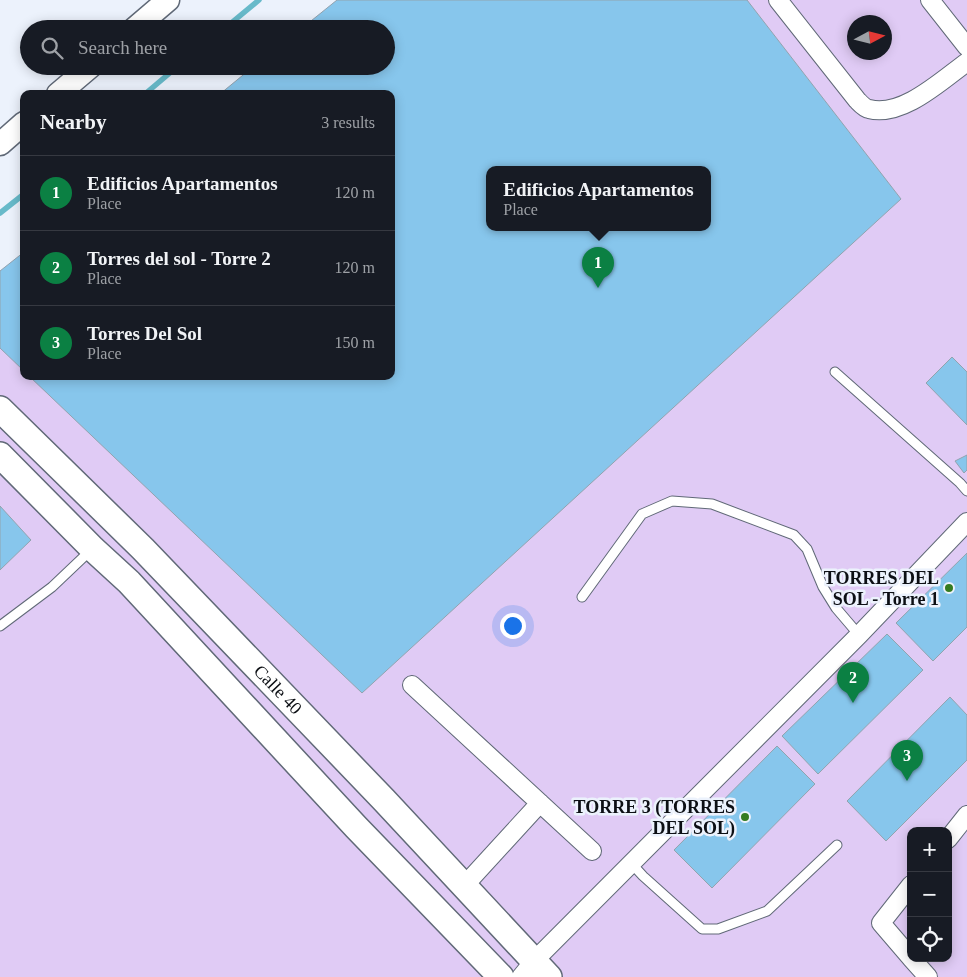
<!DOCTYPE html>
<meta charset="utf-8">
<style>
:root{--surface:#171b24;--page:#20242c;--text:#f1f3f6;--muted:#9ea1a6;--line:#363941;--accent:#0b8043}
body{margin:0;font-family:Georgia,serif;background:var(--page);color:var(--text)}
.controls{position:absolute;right:15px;bottom:15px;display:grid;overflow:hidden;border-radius:10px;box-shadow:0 2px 12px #0003}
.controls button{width:45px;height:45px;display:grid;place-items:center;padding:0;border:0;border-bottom:1px solid var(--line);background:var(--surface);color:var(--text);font:25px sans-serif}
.compass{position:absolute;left:847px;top:15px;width:45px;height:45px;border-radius:50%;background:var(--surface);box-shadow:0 2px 12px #0003;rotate:83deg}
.you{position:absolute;left:512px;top:625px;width:18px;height:18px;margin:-12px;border:4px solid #fff;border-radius:50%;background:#1a73e8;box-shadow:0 0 0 8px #1a73e833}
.badge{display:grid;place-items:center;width:32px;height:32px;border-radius:50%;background:var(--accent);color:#fff;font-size:16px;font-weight:700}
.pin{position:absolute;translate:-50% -41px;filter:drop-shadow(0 1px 2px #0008)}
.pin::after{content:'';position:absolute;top:26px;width:18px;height:15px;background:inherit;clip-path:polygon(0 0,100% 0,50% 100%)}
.popup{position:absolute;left:486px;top:166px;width:225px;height:65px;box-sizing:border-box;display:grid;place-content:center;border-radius:10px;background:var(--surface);filter:drop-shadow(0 1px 4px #0005);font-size:16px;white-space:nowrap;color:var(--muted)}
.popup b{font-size:19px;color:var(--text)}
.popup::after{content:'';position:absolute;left:50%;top:100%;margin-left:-10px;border:10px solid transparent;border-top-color:var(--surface)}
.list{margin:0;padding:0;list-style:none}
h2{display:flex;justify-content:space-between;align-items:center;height:65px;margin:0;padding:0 20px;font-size:21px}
h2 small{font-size:16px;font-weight:400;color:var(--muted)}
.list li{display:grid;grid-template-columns:32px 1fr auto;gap:15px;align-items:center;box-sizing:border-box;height:75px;padding:0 20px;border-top:1px solid var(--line)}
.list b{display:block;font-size:19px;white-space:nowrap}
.list p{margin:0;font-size:16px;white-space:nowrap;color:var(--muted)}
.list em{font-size:16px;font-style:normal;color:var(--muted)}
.icon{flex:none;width:28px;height:28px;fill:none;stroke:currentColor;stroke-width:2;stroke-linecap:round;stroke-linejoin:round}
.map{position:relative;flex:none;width:967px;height:977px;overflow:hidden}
.search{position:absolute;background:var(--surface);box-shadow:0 2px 12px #0003;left:20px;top:20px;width:375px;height:55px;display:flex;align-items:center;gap:12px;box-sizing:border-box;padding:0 18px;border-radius:28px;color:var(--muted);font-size:19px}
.panel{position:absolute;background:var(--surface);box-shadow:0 2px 12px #0003;left:20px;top:90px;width:375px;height:290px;border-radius:10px}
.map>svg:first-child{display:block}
.green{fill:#e0cbf5;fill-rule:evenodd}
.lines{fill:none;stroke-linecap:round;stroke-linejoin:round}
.stream{stroke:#68baca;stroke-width:5.5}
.building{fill:#87c6ec;stroke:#92a3ae;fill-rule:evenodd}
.service-casing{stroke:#606977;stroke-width:11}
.minor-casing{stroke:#606977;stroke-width:20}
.tertiary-casing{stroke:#606977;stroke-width:25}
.secondary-casing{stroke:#606977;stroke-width:28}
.service{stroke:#fff;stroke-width:9}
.minor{stroke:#fff;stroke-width:18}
.tertiary{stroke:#fff;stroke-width:22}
.secondary{stroke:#fff;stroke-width:25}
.poi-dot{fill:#357b20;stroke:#ecf2fc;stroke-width:2}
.labels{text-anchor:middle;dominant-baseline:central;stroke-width:5;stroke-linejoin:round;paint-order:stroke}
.poi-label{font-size:18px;font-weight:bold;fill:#0c0f14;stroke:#ecf2fc;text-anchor:end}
.street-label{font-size:18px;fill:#0c0f14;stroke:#ecf2fc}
</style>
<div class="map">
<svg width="967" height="977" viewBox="0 0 967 977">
<rect width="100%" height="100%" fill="#ecf2fc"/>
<path class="green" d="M337 0H967V977H0V271L24 252V376H391V94H220L254 66H386V29H301ZM854 22H884V52H854ZM489 169H707V227H489ZM911 831H948V958H911Z"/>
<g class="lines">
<path class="stream" d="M224 29 259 0
M145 94 178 66
M0 213 24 194"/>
</g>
<path class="building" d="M337 0H747L901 199 362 693 29 376H391V94H220L254 66H386V29H301ZM489 169H707V227H489Z
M24 252V371L0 348V271Z
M952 357 967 372V425L926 383Z
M967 455V470L964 473 955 461Z
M0 506 31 540 0 570Z
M967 553V627L933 661 896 623Z
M887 634 923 670 818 774 782 736Z
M950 697 967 715V760L886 841 847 801Z
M777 746 815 784 712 888 674 850Z"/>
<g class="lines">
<defs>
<path id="service" d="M835 372 960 483 967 491
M582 597 642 514 672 501 712 504 794 535 807 549 823 587 836 608 859 635
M0 626 52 587 92 549
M631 863 643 876 702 929H718L767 911 837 845"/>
<path id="minor" d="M778 0 857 100C860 103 864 108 869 109 902 118 942 80 967 62
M930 0 967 47
M412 685 592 851
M948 839 967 815
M911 885 881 923 911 958
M464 886 540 803
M911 958 928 977
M521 977 534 961 859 635 967 522"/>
<path id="tertiary" d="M134 29 168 0
M58 94 91 66
M0 144 24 123"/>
<g id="secondary">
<path id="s1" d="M0 409 143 549 384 800 549 977"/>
<path d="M0 455 93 549 129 582 356 827 501 977"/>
</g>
</defs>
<use href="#service" class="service-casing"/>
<use href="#minor" class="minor-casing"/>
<use href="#tertiary" class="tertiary-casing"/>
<use href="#secondary" class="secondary-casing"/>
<use href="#service" class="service"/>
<use href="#minor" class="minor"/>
<use href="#tertiary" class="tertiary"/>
<use href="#secondary" class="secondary"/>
</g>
<g class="poi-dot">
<circle cx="949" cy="588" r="5"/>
<circle cx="745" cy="817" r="5"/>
</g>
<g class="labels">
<g class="poi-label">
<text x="939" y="578">TORRES DEL<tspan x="939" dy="21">SOL - Torre 1</tspan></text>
<text x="735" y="807">TORRE 3 (TORRES<tspan x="735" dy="21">DEL SOL)</tspan></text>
</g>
<g class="street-label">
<text stroke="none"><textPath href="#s1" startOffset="395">Calle 40</textPath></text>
</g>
</g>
</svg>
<div class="controls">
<button>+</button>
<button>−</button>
<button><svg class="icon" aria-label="locate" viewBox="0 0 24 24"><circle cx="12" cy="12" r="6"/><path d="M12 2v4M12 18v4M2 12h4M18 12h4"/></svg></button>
</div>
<svg class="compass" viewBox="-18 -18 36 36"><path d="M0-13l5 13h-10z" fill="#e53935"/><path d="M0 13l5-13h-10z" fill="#9ea1a6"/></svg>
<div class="you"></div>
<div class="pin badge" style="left:598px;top:288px">1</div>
<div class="popup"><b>Edificios Apartamentos</b>Place</div>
<div class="pin badge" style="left:853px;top:703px">2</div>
<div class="pin badge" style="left:907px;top:781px">3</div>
<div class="search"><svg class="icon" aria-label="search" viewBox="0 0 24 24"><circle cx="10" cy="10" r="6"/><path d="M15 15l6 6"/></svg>Search here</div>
<section class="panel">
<h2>Nearby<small>3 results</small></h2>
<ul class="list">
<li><span class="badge">1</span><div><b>Edificios Apartamentos</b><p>Place</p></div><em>120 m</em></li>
<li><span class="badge">2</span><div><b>Torres del sol - Torre 2</b><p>Place</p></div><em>120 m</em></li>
<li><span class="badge">3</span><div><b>Torres Del Sol</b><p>Place</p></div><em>150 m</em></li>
</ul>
</section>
</div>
